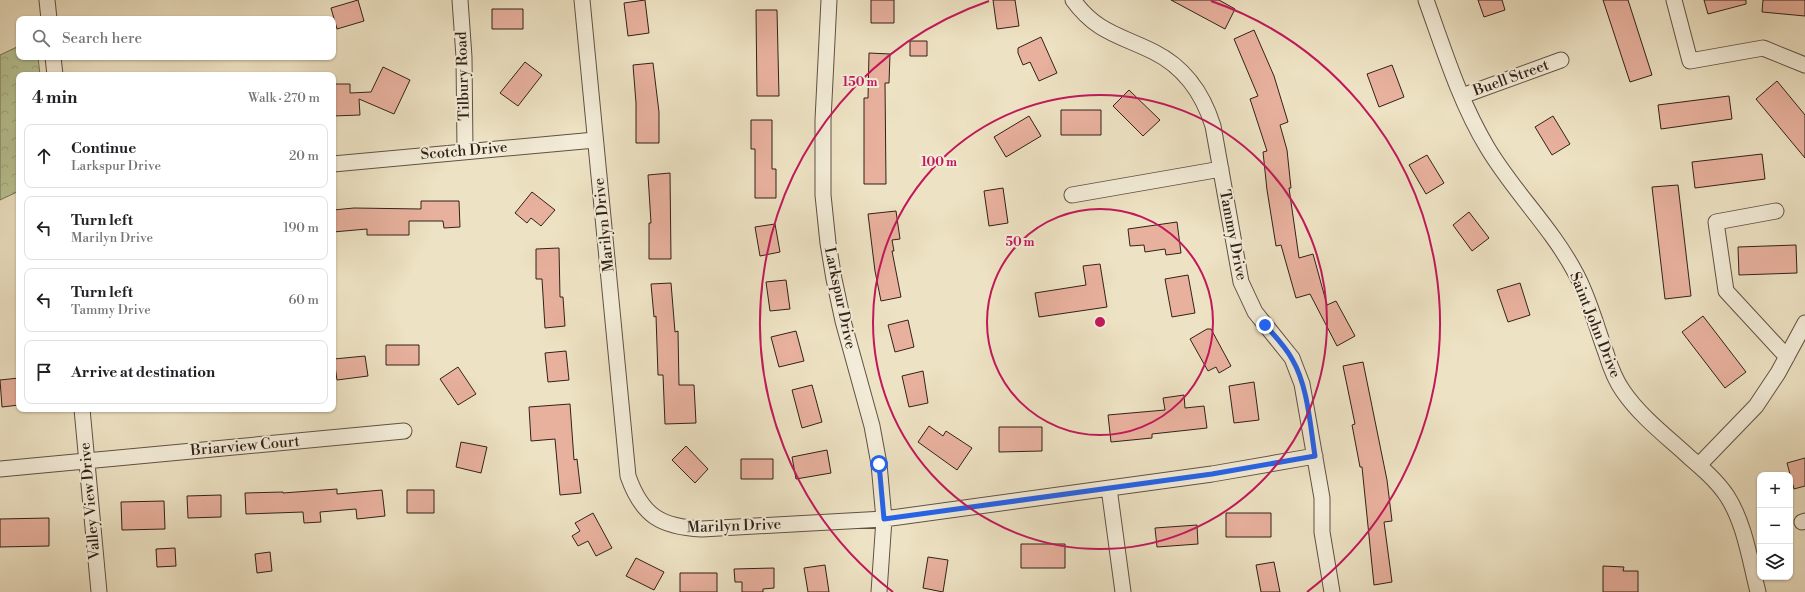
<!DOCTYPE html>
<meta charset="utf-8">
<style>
:root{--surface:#fff;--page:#f6f6f6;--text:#202124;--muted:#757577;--line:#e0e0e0}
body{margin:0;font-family:"Libre Bodoni",serif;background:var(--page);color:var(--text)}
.controls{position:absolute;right:12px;bottom:12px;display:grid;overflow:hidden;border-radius:8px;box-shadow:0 1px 3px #0004}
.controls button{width:36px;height:36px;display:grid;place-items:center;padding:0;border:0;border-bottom:1px solid var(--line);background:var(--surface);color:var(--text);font:20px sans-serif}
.stop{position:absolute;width:12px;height:12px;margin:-9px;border:3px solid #2563eb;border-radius:50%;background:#fff}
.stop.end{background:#2563eb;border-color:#fff;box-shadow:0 1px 4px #0008}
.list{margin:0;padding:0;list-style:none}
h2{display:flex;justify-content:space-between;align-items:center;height:52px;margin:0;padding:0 16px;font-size:17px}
h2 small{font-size:13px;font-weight:400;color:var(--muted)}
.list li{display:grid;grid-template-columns:26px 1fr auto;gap:12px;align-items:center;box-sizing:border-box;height:64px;margin:0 8px 8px;padding:0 8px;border:1px solid var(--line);border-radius:8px}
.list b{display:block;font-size:15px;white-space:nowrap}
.list p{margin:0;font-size:13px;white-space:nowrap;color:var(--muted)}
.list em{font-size:13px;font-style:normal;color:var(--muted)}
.icon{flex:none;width:22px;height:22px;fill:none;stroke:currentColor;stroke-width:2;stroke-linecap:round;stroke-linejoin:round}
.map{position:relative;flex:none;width:1805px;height:592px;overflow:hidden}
.search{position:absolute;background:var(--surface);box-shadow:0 1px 3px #0004;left:16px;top:16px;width:320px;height:44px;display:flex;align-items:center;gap:10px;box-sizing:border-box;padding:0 14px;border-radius:8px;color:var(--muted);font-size:15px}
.panel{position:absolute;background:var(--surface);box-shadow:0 1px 3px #0004;left:16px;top:72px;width:320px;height:340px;border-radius:8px}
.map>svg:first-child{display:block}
.forest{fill:url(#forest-crowns);stroke:#757256}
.building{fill:#e8b19e;stroke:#322119}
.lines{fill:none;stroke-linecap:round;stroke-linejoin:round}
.minor-casing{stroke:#615144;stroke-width:17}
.minor{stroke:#f3ecd8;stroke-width:15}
.route{stroke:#2563eb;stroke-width:5}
.ring{fill:none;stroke:#c2185b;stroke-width:2}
.labels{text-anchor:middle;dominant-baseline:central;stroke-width:4;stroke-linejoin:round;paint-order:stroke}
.street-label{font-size:15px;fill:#322119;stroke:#f3ecd8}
.centre{fill:#c2185b;stroke:#f3ecd8;stroke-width:2}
.ring-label{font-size:12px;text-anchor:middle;font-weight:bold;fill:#c2185b;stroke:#f3ecd8;stroke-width:4;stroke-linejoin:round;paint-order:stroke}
</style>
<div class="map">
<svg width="1805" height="592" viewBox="0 0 1805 592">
<defs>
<pattern id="forest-crowns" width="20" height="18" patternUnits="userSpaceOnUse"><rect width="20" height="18" fill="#b8c394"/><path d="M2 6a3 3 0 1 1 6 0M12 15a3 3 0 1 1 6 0" fill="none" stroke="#9fa77f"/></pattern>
</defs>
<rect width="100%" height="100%" fill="#ede2c3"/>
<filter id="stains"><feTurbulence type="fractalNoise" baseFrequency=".005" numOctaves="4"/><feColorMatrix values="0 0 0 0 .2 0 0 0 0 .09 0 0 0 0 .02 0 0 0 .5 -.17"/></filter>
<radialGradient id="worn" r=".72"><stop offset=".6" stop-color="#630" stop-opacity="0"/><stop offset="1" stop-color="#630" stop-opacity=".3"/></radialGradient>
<path class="forest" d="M19 46V57H38L40 75H19V191L0 200V55Z"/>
<path class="building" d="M358 0 364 21 337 29 331 8Z
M645 0 649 33 628 36 624 3Z
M871 0H894V23H871Z
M993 0H1015L1019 26 997 29Z
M1171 0H1219L1235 9 1225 29Z
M1478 0H1502L1505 10 1484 17Z
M1603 0H1628L1652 75 1630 82Z
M1704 0H1746V4L1708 14Z
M1763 0H1805V16L1762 12Z
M492 9H523V29H492Z
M756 10H777L779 96H757Z
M1254 30 1274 76 1288 122 1280 125 1287 150 1291 188H1289L1299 258 1313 254 1327 305 1336 301 1355 336 1337 346 1310 294 1296 298 1281 245 1276 246 1267 190 1263 152 1267 151 1250 99 1258 96 1234 39Z
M1041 37 1057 73 1039 81 1030 62 1023 65 1018 53V48Z
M910 41H927V56H910Z
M869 53 890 54 889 83H885L886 184H864V98H868Z
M525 62 542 75 518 106 500 93Z
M653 63 659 112V143H636V103L633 65Z
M1392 65 1404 97 1379 107 1367 74Z
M383 67 410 80 394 114 359 99 360 115 333 116V84H350V93L371 92Z
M1777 81 1805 115V158L1756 99Z
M1129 90 1160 120 1143 136 1113 106Z
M1729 96 1732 119 1661 129 1658 105Z
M1061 110H1101V135H1061Z
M1029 116 1041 136 1006 157 994 137Z
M1553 116 1570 144 1552 155 1535 127Z
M751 120H772V169H776V198H755V149H751Z
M1762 154 1765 179 1695 188 1692 162Z
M1427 155 1444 183 1426 194 1409 165Z
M670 173 671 259H649V223H651L648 175Z
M1678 185 1691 296 1665 299 1652 187Z
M1003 188 1008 223 989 226 984 191Z
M532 192 555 210 541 226 531 218 527 223 515 213Z
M421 201H459L460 227 444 228 443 221H409V235H367V229L333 232V210L354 208 421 209Z
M896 211 900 239 892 240 894 251H892L901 297 881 301 875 271 868 214Z
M1469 212 1489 238 1472 251 1453 225Z
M1177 222 1181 253 1166 255 1165 249 1145 252 1144 245 1130 246 1128 229Z
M775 224 780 252 760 256 755 227Z
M1796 245 1797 273 1739 275 1738 247Z
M559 248 560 297H563L565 326 545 328 542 279H536V249Z
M1100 264 1107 307 1039 317 1035 293 1086 285 1083 266Z
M1188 275 1195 313 1172 317 1165 279Z
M786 280 790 309 770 311 766 282Z
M671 283 675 332 678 331 679 385H694L696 423 665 424 663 375H658L656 316 654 317 651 284Z
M1520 283 1530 315 1508 322 1497 290Z
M1703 316 1746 372 1725 388 1682 332Z
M908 320 914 347 895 352 888 325Z
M1207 329H1211L1231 366 1219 373 1216 367 1208 371 1190 339Z
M796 331 804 361 779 367 771 337Z
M386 345H419V365H386Z
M566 351 569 380 548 382 545 353Z
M365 356 368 376 337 380 334 359Z
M1363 362 1387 480 1392 521 1384 522 1392 582 1374 585 1362 467H1360L1352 425 1355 424 1343 366Z
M458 367 476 394 458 405 440 379Z
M923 371 928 403 909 407 902 376Z
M19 378V405L2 407 0 380Z
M1254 382 1259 420 1234 423 1229 386Z
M812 385 822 422 802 428 792 390Z
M1184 395 1185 408 1204 406 1207 428 1152 434V438L1111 442 1108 415 1165 410 1163 398Z
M570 404 574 460 577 459 581 493 560 495 555 439 531 441 529 407Z
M929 426 943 436 946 431 972 448 957 470 918 442Z
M999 427H1042V451L999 452Z
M461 442 487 447 481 473 456 467Z
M686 446 708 469 695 483 672 460Z
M827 450 831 473 796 479 792 457Z
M1805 458V486L1794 489 1787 463Z
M741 459H773V479H741Z
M337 489V494L382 490 385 516 357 519 356 509 320 512 321 522 304 523 303 512 246 514 245 493 283 492V493Z
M407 490H434V513H407Z
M221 495V517L188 518 187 496Z
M164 501 165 529 122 530 121 502Z
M593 513 612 548 596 556 588 541 578 546 572 536 580 531 575 523Z
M1226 513H1271V537H1226Z
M49 518V546L0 547V519Z
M1197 525 1198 544 1157 547 1155 528Z
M1021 544H1065V568H1021Z
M175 548 176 566 157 567 156 549Z
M270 552 272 571 257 573 255 554Z
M928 557 948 560 943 592 923 588Z
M636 558 664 572 654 590 626 576Z
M1274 562 1280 592H1261L1256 565Z
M825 565 829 592H808L804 568Z
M1603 566 1624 567 1623 571H1638V592H1603Z
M774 568V588L763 589V592H742V582H735L734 569Z
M680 573H717V592H680Z"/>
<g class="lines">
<defs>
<path id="minor" d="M47 0 49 19
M460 0 464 57 465 151
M582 0 628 476C642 516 661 527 702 529L884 519 1212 474 1315 456
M829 0 823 120V195L828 243 834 279 843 321 872 426 879 464 884 519 879 592
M1073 0C1097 33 1120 35 1154 52 1184 67 1203 94 1213 126L1241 282 1255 312 1292 358 1302 384 1322 498V532L1332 592
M1426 0C1444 50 1460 102 1487 147 1513 191 1551 227 1575 272 1589 297 1596 326 1606 353 1610 366 1615 380 1623 391 1640 416 1666 436 1689 457 1703 469 1717 481 1727 496 1745 524 1750 561 1758 592
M1674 0 1690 61 1763 48 1805 65
M53 57 55 75
M1462 96 1561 60
M333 164 595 140
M1072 195 1221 169
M1776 211 1716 222 1726 291 1787 357
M82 409 99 592
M1699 465 1756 406 1778 373 1805 323
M0 469 404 431
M1109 488 1123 592
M1802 522 1805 521"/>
</defs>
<use href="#minor" class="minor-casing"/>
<use href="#minor" class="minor"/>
</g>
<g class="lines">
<path class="route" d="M879 464 884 519 1212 474 1315 456C1310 425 1308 386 1292 359 1285 346 1274 335 1265 325"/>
</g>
<g class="ring">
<circle cx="1100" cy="322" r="113"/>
<circle cx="1100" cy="322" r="227"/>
<path d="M893 592A340 340 0 0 1 989 1M1211 1A340 340 0 0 1 1307 592"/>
</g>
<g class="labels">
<g class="street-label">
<text transform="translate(463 76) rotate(-92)">Tilbury Road</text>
<text transform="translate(1511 78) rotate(-20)">Buell Street</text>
<text transform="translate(464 151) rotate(-5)">Scotch Drive</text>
<text transform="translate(604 225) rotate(-96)">Marilyn Drive</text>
<text transform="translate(1233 235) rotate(79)">Tammy Drive</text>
<text transform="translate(840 298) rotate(78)">Larkspur Drive</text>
<text transform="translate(1595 325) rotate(68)">Saint John Drive</text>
<text transform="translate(245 446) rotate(-5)">Briarview Court</text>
<text transform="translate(90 501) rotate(-95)">Valley View Drive</text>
<text transform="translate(734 526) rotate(-2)">Marilyn Drive</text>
</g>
</g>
<circle cx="1100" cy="322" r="6" class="centre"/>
<g class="ring-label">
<text x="860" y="86">150 m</text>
<text x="939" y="166">100 m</text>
<text x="1020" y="246">50 m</text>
</g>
<rect width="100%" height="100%" filter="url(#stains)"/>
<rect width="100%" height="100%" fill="url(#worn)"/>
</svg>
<div class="controls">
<button>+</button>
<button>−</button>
<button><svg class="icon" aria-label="layers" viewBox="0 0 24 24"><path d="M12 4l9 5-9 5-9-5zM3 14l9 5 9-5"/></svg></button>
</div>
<div class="stop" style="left:879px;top:464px"></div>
<div class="stop end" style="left:1265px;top:325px"></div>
<div class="search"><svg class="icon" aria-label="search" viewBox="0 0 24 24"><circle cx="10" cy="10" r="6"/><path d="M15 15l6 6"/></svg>Search here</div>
<section class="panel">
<h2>4 min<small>Walk · 270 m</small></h2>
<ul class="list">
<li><svg class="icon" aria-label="ahead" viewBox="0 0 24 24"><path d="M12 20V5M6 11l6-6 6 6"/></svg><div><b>Continue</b><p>Larkspur Drive</p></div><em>20 m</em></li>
<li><svg class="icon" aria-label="left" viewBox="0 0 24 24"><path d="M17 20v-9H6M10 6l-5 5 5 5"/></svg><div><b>Turn left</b><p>Marilyn Drive</p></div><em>190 m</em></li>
<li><svg class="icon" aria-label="left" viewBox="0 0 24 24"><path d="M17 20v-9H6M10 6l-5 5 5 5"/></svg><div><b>Turn left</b><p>Tammy Drive</p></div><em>60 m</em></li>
<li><svg class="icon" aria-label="arrive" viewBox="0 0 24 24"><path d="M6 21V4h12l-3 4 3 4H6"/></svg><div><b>Arrive at destination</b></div></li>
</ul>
</section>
</div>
